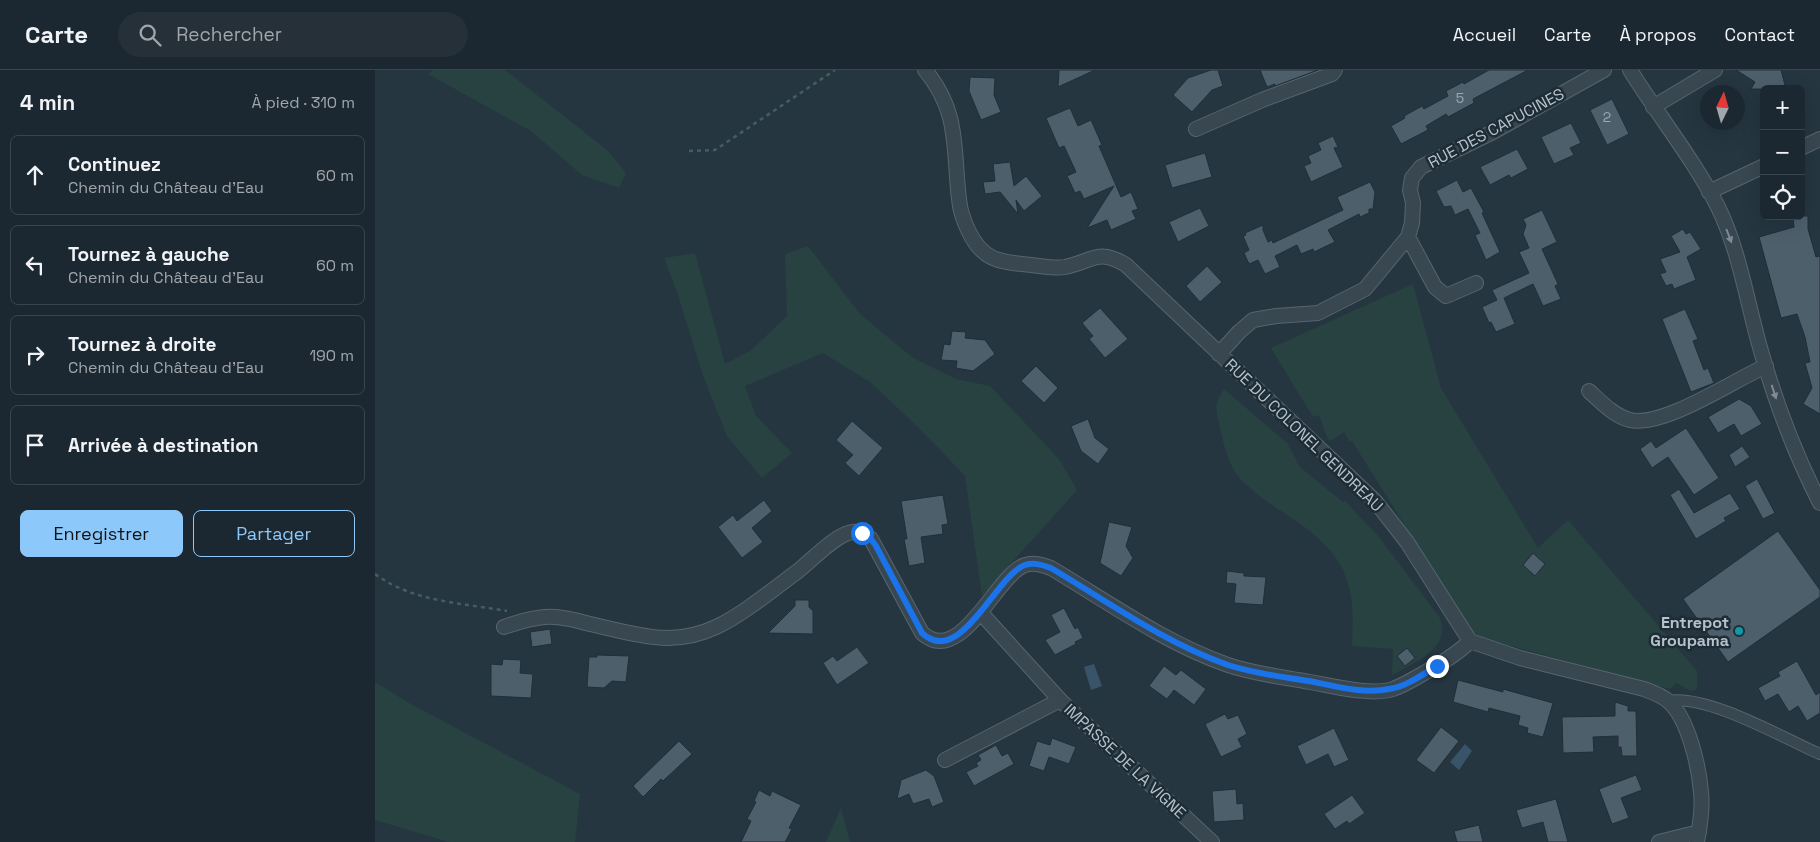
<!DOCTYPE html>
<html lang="fr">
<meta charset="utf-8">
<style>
:root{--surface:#1c2831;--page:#253039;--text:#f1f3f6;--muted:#a0a6ab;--line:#3a444d;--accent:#8cc8fa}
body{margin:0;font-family:"Space Grotesk",sans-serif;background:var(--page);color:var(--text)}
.controls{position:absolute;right:15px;top:15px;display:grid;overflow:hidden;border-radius:8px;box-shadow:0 5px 20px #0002}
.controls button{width:45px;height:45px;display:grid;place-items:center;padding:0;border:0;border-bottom:1px solid var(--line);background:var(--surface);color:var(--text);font:25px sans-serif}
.compass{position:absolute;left:1325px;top:15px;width:45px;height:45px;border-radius:50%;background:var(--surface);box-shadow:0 5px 20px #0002;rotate:5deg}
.stop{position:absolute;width:15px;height:15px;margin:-11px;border:4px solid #1a73e8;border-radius:50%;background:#fff}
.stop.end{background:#1a73e8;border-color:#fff;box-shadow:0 1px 5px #0008}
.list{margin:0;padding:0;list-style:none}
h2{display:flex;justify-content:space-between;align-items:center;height:65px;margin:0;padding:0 20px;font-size:21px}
h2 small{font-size:16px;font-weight:400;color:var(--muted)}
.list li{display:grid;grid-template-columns:32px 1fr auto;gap:15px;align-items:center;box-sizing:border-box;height:80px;margin:0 10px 10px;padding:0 10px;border:1px solid var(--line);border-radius:8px}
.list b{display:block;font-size:19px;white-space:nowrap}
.list p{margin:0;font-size:16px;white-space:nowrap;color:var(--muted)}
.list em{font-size:16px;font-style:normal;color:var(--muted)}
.actions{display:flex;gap:10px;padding:15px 20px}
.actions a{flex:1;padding:11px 0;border:1px solid var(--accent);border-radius:8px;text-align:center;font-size:18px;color:var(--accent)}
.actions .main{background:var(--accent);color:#111}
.icon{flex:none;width:28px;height:28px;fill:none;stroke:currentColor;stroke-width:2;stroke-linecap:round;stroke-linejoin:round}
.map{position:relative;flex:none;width:1445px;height:772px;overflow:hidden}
header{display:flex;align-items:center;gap:30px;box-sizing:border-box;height:70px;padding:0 25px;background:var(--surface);border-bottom:1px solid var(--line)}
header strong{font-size:24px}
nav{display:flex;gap:28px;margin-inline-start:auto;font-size:18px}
.search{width:350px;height:45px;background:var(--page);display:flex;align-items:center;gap:12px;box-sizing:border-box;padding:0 18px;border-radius:28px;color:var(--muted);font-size:19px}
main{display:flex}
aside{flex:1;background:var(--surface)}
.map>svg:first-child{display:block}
.green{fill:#274241}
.water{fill:#395469}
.building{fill:#4e5f6c;stroke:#202e38}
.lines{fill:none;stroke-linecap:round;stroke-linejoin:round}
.pedestrian-casing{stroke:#57656e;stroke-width:12}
.minor-casing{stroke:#57656e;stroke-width:16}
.path{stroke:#455e5d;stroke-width:2.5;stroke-dasharray:4 4;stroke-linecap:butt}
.pedestrian{stroke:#394751;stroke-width:10}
.minor{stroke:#394751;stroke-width:14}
.oneway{fill:#7e8b94}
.route{stroke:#1a73e8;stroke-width:6}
.culture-dot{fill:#0f9aa8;stroke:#1e2c36;stroke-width:2}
.labels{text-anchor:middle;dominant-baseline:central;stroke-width:5;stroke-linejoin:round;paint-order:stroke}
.number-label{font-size:14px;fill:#9ca9b3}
.street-label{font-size:16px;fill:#b6c2cb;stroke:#1e2c36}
.poi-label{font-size:16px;font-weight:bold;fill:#b6c2cb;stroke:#1e2c36;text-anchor:end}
</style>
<header>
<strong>Carte</strong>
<div class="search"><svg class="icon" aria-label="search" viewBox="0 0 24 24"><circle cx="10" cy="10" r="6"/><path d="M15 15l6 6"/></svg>Rechercher</div>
<nav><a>Accueil</a><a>Carte</a><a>À propos</a><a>Contact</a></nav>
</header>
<main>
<aside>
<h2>4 min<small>À pied · 310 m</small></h2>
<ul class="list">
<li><svg class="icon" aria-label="ahead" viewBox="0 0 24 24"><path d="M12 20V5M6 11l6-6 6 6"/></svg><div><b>Continuez</b><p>Chemin du Château d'Eau</p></div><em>60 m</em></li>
<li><svg class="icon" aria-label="left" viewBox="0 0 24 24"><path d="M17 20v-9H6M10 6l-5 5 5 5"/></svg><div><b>Tournez à gauche</b><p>Chemin du Château d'Eau</p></div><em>60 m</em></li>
<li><svg class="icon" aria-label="right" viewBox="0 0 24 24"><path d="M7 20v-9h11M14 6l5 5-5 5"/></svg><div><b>Tournez à droite</b><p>Chemin du Château d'Eau</p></div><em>190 m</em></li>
<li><svg class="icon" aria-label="arrive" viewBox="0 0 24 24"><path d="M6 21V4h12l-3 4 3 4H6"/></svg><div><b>Arrivée à destination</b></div></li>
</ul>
<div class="actions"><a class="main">Enregistrer</a><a>Partager</a></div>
</aside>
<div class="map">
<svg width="1445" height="772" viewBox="0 0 1445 772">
<rect width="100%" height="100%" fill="#253641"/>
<path class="green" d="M58 0H130L231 79 251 103 244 118 207 105 156 61 53 4Z
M433 176 485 244 538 288 581 309 615 316 684 389 702 420 607 526 590 406 547 361 495 312 448 283 370 316 381 346 417 383 387 408 352 366 328 306 303 225 289 188 320 183 350 294 375 281 412 246 410 184Z
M1038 214 1066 318 1163 478 1193 450 1322 601V619L1316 621 1301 613 1295 619 1099 566 977 371 975 372 969 362 955 371 951 365 944 345 938 347 896 278Z
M849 319 913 374 925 397 968 432 970 431 1004 467 1065 548C1076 579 1039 593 1017 605L1018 579 977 576C978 546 980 518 963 491 942 458 903 443 875 418 871 414 865 410 862 405 853 392 848 373 845 358 841 340 838 335 849 319Z
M0 612 34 633 205 724 200 772H74L0 750Z
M466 738 475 772H451Z"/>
<path class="water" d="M719 594 727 616 716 620 709 597Z
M1090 674 1097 681 1084 700 1075 692Z"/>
<path class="building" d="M684 0H720L683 17Z
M836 0H843L848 16 837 20 817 42 798 25 813 8Z
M885 0H943L900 16V14L892 17Z
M1114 0H1153L1098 29 1099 33 1073 47 1071 44 1051 56 1053 60 1026 74 1016 56 1030 48 1029 46 1047 36 1049 39 1073 26 1071 21 1088 12 1089 14Z
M1361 0H1406L1411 19H1376L1380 12Z
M595 7 620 8 619 25 626 42 606 50 594 21Z
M1237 29 1254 64 1232 75 1215 40Z
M695 38 703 56 716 50 727 75 724 76 746 127 756 122 763 139 757 141 761 149 736 160 732 150 712 158 739 116 709 129 705 121 700 123 692 106 701 102 689 76 684 78 671 48Z
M1196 53 1206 73 1195 78 1199 85 1179 94 1166 67Z
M958 66 963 77 959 78 968 97 936 112 929 96 936 93 933 86 946 80 943 73Z
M1142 79 1153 99 1136 108 1134 105 1115 115 1105 97Z
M830 83 837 107 797 118 790 95Z
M635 92 639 116 651 106 667 126 649 141 641 130 643 144 625 122 610 124 608 112 620 111 618 94Z
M1082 110 1088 122 1096 118 1109 142 1107 143 1125 182 1111 190 1100 165 1105 163 1093 139 1080 145 1076 136 1069 137 1061 121Z
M995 112 1000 122 998 139H994V143L985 147 984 144 953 160 960 172 939 182 938 179 926 184 922 175 900 186 905 197 890 204 883 190 874 194 869 183 874 180 868 166 871 165 870 163 888 155V160L893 172 897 170 898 173 968 140 962 127Z
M825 138 834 156 803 172 794 152Z
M1167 140 1182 172 1167 179 1183 214 1180 216 1186 229 1168 236 1158 214 1129 228 1140 254 1121 262 1116 252 1114 253 1107 237 1122 230 1117 220 1154 203 1144 182 1154 178 1148 164 1151 155 1148 149Z
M1418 146H1433V159L1441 187 1445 186V344L1428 334 1437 318 1430 293 1435 292 1430 267 1422 244 1406 248 1384 167 1419 157Z
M1308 159 1311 164 1315 162 1326 179 1312 187 1321 210 1299 219 1297 214 1291 216 1285 204 1291 202 1285 189 1305 182 1296 166Z
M832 196 847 212 825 232 811 216Z
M725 238 753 269 730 288 714 269 718 266 707 253Z
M1310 239 1323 269 1318 271 1329 300 1333 298 1339 313 1316 322 1287 249Z
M577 261 591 262 590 268 610 270 620 284 598 301 581 298 582 291 566 290 569 274 575 275Z
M661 296 683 318 669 333 646 311Z
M1364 329 1376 336 1387 354 1366 366 1359 354 1343 363 1333 347Z
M713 349 720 368 734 379 723 394 706 381 696 356Z
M477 351 508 378 484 406 470 393 478 385 461 370Z
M1311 358 1344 408 1319 425 1293 387 1277 398 1265 379 1276 371 1281 378Z
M1367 376 1375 387 1360 397 1354 385Z
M1382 409 1400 443 1388 449 1370 416Z
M1304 419 1319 443 1355 423 1365 439 1349 448 1351 451 1321 469 1295 425Z
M568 425 573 454 567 455 568 464 546 467 550 493 534 496 529 469H532L526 431Z
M389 430 397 441 377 458 388 472 367 488 343 457 358 445 362 451Z
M734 452 757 457 751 476 758 488 746 506 725 493Z
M1403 461 1445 520V527L1353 592 1308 529Z
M1158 483 1170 494 1160 506 1148 495Z
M852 501 869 503V506L891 507 888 535 859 533 861 514 851 513Z
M420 530H434V537L438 541V564L393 563 420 536Z
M689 538 700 559 703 557 708 568 700 572 701 574 680 585 670 570 685 562 676 545Z
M175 559 177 574 157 577 155 562Z
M482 577 494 593 462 615 448 593 458 586 462 591Z
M1032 578 1040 588 1030 596 1022 586Z
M222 585 254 586 251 612 237 611 229 618 212 617 214 587H222Z
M128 589 146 590 145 603 158 604 156 628 116 626V594L127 595Z
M1422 591 1441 625 1445 622V643L1432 651 1423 636 1414 642 1403 624 1390 631 1383 618 1405 606 1403 602Z
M789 596 801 605 806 600 831 619 819 635 799 620 792 629 774 616Z
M1083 610 1128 622V619L1178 633 1168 667 1152 663 1153 658 1143 655 1145 646 1114 638 1113 642 1078 632Z
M1240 632 1253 636V641H1261L1262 686H1247L1246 677H1243V666L1218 667 1219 682 1188 683 1187 647 1240 646Z
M850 644 853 649 863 645 872 664 863 669 867 677 846 687 830 654Z
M1066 657 1084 671 1059 703 1041 690Z
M959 658 974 690 959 697 953 684 931 695 922 676Z
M677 668 701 677 694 694 674 687 669 701 654 696 662 671 675 675Z
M304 671 317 684 288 711 286 709 268 727 258 716Z
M621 675 627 686 633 683 639 694 599 716 591 702 603 696 601 693 606 690 603 685Z
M551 700 559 706 569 732 557 737 554 729 538 734 534 724 522 729 526 710Z
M1261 705 1267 720 1246 728 1254 748 1237 754 1224 719Z
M861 719 862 734 868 733 869 750 839 752 837 721Z
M384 720 395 726 397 721 426 735 414 758 417 759 410 772H366L376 751 372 749 381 732 379 731Z
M977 725 990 743 974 754 972 751 960 759 949 744Z
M1181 729 1193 772H1173L1168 752 1147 758 1141 740Z
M1104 755 1108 772H1082L1079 761Z"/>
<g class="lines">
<defs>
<path id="pedestrian" d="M1294 631C1332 624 1408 668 1445 684"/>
<path id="minor" d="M550 0C585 42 578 79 584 129 585 140 589 152 594 162 608 191 625 192 656 195 667 196 679 199 690 197 718 191 723 178 751 195L1000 431 1032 472 1095 571 1145 588 1269 619C1277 622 1286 625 1293 631 1313 647 1324 697 1326 722 1328 738 1325 756 1322 772
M1255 0C1283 45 1319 90 1343 137 1365 182 1372 233 1386 281 1401 334 1420 384 1445 433
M1278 37 1340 0
M821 59 887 30 957 4 960 0
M1426 78 1445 69
M1334 122 1389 96
M1033 167 1060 217 1071 226 1101 213
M844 284 864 262 878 250 901 246 943 243 990 219 1033 167 1037 153 1038 133 1035 120 1037 108 1046 97 1118 62 1229 0
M1214 321C1226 332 1239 346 1255 350 1288 358 1359 310 1391 296
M129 557C143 552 155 548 170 547 185 546 200 550 215 554 260 564 297 578 341 557 367 545 400 518 423 501 436 491 462 463 478 462 485 461 490 465 496 469L547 563C586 598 621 505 650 495 659 492 667 495 676 498 733 532 790 573 853 595 879 604 908 607 935 612 958 616 996 626 1018 619 1032 614 1045 605 1058 598 1071 590 1085 582 1095 571
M685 630 837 772
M570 690 685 630 606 543
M1284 772 1324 762"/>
</defs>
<use href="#pedestrian" class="pedestrian-casing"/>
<use href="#minor" class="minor-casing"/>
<path class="path" d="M314 81 340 80 460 0
M0 504C38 532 87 533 132 541"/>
<use href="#pedestrian" class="pedestrian"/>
<use href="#minor" class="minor"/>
</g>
<defs><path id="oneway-solid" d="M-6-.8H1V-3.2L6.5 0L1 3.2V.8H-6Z" transform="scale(1.25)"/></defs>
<g class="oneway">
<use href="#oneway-solid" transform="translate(1354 166) rotate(69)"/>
<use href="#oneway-solid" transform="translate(1399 322) rotate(72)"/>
</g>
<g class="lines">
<path class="route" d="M487 463 496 469 501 476 547 563C585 599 621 505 650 495 659 492 667 495 676 498 733 532 790 573 853 595 880 604 910 607 939 612 963 617 990 624 1014 619 1031 617 1048 604 1062 596"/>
</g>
<circle class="culture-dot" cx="1364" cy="561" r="5"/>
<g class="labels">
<g class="number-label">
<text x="1085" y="28">5</text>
<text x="1232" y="47">2</text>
</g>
<g class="street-label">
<text transform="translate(1121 58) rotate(-28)">RUE DES CAPUCINES</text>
<text transform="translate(929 365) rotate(44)">RUE DU COLONEL GENDREAU</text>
<text transform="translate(750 691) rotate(43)">IMPASSE DE LA VIGNE</text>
</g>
<g class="poi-label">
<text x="1354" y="552">Entrepot<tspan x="1354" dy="18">Groupama</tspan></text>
</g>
</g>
</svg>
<div class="controls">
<button>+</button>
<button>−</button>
<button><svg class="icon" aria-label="locate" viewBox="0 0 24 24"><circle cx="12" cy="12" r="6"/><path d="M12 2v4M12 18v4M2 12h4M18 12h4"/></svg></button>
</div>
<svg class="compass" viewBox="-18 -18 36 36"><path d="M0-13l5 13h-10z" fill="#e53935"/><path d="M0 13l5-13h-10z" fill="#a0a6ab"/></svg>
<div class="stop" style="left:487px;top:463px"></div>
<div class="stop end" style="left:1062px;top:596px"></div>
</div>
</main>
